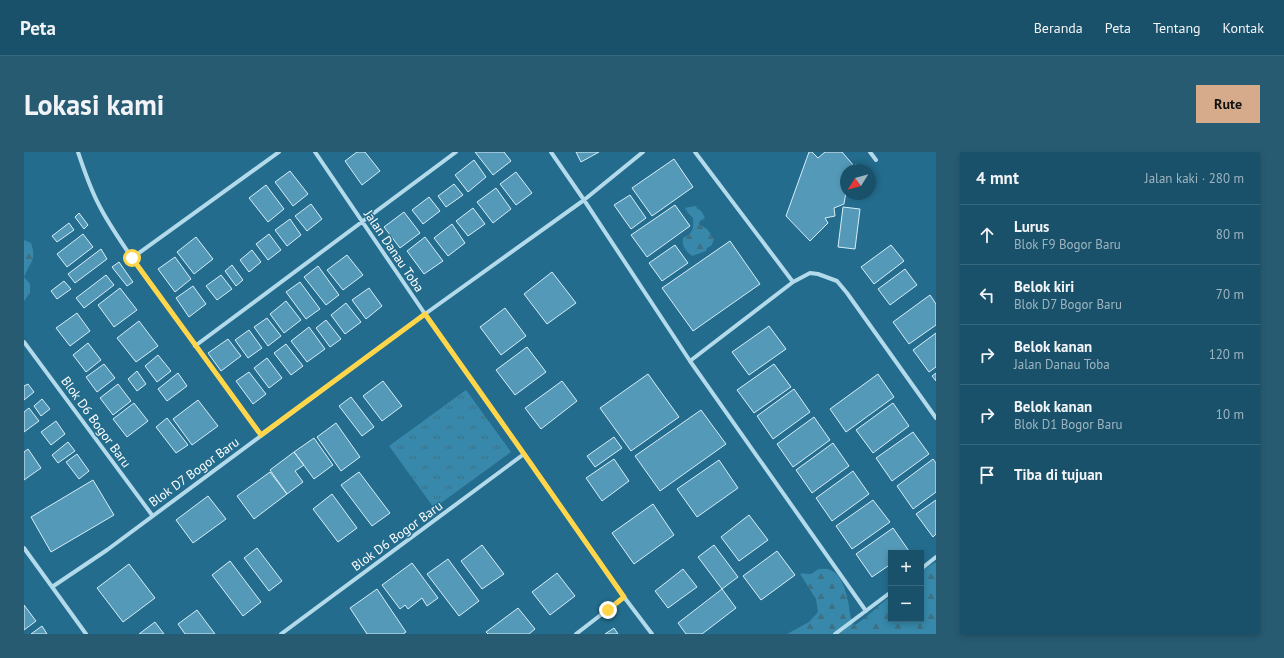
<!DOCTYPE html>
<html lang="id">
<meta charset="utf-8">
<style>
:root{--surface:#1a516a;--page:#275b72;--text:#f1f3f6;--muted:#9fb5c1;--line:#38687e;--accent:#d6ab8b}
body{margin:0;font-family:"PT Sans",sans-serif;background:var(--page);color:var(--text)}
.controls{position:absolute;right:12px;bottom:12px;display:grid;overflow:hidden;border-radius:0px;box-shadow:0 2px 6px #0003}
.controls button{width:36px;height:36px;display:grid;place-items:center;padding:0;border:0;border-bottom:1px solid var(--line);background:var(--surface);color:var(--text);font:20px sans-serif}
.compass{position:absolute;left:816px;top:12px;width:36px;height:36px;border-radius:50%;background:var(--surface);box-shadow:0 2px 6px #0003;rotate:233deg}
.stop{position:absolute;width:12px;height:12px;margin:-9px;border:3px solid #ffd54a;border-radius:50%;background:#fff}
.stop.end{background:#ffd54a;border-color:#fff;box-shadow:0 1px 4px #0008}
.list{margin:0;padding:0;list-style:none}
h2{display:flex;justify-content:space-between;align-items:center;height:52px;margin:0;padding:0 16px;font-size:17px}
h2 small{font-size:13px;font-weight:400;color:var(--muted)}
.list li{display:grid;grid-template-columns:26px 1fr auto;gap:12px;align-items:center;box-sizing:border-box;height:60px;padding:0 16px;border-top:1px solid var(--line)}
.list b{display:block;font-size:15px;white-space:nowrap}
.list p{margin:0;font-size:13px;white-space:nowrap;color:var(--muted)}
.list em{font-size:13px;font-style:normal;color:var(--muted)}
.icon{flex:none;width:22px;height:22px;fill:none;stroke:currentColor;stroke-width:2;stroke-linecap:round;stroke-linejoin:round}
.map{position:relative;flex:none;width:912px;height:482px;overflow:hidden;border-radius:0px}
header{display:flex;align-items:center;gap:24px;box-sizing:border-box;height:56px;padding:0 20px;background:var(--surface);border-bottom:1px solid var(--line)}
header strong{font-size:19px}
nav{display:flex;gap:22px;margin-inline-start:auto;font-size:14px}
.intro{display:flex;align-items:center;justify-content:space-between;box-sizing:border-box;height:96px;padding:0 24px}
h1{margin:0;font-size:28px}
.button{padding:10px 18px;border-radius:0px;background:var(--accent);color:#111;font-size:14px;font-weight:700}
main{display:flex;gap:24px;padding:0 24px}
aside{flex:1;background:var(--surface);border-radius:0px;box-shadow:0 2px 6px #0003}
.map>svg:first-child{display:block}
.grass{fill:url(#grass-tufts)}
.forest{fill:url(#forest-firs)}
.building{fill:#5499b8;stroke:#d7eef8}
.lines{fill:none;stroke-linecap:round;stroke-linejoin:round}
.street{stroke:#b2daeb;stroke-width:4}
.route{stroke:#ffd54a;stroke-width:5}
.labels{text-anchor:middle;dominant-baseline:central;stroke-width:3;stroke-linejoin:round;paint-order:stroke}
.street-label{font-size:13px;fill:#fff;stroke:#236c8d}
</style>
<header>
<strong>Peta</strong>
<nav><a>Beranda</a><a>Peta</a><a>Tentang</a><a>Kontak</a></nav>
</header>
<div class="intro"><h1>Lokasi kami</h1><a class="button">Rute</a></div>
<main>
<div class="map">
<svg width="912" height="482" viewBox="0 0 912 482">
<defs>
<pattern id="grass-tufts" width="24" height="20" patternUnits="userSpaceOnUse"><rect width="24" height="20" fill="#3788aa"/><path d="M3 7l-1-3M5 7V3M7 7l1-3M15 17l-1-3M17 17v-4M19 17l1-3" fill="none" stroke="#3f7084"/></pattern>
<pattern id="forest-firs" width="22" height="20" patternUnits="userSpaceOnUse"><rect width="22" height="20" fill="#3788aa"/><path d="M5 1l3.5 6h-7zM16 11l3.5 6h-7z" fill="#3f7084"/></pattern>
</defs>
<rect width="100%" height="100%" fill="#236c8d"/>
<path class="grass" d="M442 238 487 300 410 356 365 294Z"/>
<path class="forest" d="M671 54 678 60 681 66 676 69 675 72 683 77 690 87 688 93 683 96 682 99 668 104C661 99 658 94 659 86 669 81 670 76 669 66L664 61 661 56Z
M0 88 7 91C13 108 6 110 0 125L6 132V142L0 149Z
M912 410V482H763L785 470 794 460 792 447 776 422C780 421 782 422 785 422 790 422 792 417 796 417 815 414 821 435 824 449 826 457 825 465 830 473 836 472 859 449 867 444V467H897V419Z"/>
<path class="building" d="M333 0H341L356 19 338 33 321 9Z
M451 0H480L487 9 469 23Z
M552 0H575L557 10Z
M785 0H788L794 6 801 0H818L830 14 832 12 838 18H822V40L820 52 810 56 811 64 801 66 804 71 786 89 762 64Z
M650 7 669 35 628 64 608 36Z
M450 8 462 25 444 40 431 23Z
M266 19 284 42 269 54 251 30Z
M492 20 508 41 492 53 476 32Z
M430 32 439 43 422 55 414 44Z
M242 33 260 57 244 70 225 46Z
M472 36 487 57 469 71 453 50Z
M606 43 622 66 607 77 590 53Z
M405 45 416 59 399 72 388 58Z
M287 52 298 67 283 79 271 64Z
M651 53 666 74 623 105 607 83Z
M819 55 836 57 831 97 814 95Z
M449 56 461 72 444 84 432 69Z
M380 60 396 81 376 96 360 75Z
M55 61 64 73 60 77 51 65Z
M266 67 277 83 263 94 251 78Z
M45 71 50 78 33 90 28 84Z
M428 72 441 91 424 104 410 86Z
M59 82 69 95 43 115 33 102Z
M245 82 257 98 244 108 232 92Z
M172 85 189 107 170 122 153 100Z
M401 85 419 109 400 122 383 99Z
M706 89 736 132 669 179 638 136Z
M651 93 664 111 638 129 625 111Z
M867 93 880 109 850 132 837 115Z
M77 97 83 107 51 131 44 122Z
M228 98 237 110 225 120 216 108Z
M323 103 339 123 319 138 303 118Z
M151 105 167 127 151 140 134 117Z
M95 110 109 130 103 134 88 115Z
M208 113 219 128 212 134 201 119Z
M294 114 315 143 302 153 280 125Z
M881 117 893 133 866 153 854 137Z
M528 120 552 151 523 172 500 142Z
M82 123 90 133 60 156 52 146Z
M197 123 208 137 193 148 182 134Z
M40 129 47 137 33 147 27 139Z
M276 130 296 157 282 167 262 140Z
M169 134 182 152 165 165 152 146Z
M96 136 113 158 90 175 74 153Z
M345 136 358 154 342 167 328 148Z
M906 143 912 152V173L885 192 869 170Z
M262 149 277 168 260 181 246 162Z
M322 151 337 170 321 182 307 163Z
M481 156 502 184 477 203 456 175Z
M53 161 66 179 46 194 32 176Z
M243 166 257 184 244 194 230 175Z
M302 168 317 187 306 195 292 176Z
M115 169 134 194 112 210 93 186Z
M745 174 762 197 725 223 708 200Z
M285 175 301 197 283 210 267 189Z
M225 178 238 196 224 206 211 188Z
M912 181V215L905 220 889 198Z
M204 187 217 204 197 219 184 201Z
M64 191 77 208 62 220 49 203Z
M262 192 279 214 267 223 250 201Z
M503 195 522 220 491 243 472 218Z
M134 203 147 219 133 230 121 214Z
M243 206 258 226 245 236 230 216Z
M80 212 91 226 73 240 62 225Z
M750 212 767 235 730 261 713 238Z
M113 219 122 232 113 239 104 227Z
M225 220 242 242 229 252 212 229Z
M154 221 163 234 143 249 134 237Z
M912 221V229L908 224Z
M624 222 655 265 607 299 576 256Z
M854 222 870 245 822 280 806 257Z
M359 229 378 254 358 269 339 244Z
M538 229 553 249 517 277 501 256Z
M4 232 10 240 0 248V234Z
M94 232 107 249 89 263 76 246Z
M770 237 786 260 749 287 733 264Z
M327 245 350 275 338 284 315 254Z
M18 247 26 257 17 264 10 254Z
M174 248 194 274 168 293 149 267Z
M110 251 124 269 103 285 89 267Z
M869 251 885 274 849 301 832 278Z
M5 256 15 269 0 280V260Z
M677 258 702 292 636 339 611 304Z
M790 265 806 288 769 315 753 292Z
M143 266 164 293 152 301 132 275Z
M32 269 41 282 27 293 17 280Z
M312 271 336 305 317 319 293 285Z
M889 280 905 302 868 329 852 306Z
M590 285 598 296 571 315 563 304Z
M290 286 309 313 290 327 270 300Z
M44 290 51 299 34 311 28 303Z
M809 291 825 314 788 341 772 318Z
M4 297 17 316 0 328V300Z
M270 300 280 313 271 319 279 330 263 342 246 318Z
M53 302 65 319 55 327 42 310Z
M590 307 605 329 578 349 562 326Z
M909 307 912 311V340L889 357 873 334Z
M695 308 714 336 673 365 653 337Z
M829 319 845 342 808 369 792 346Z
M246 320 263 342 230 367 213 344Z
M335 320 366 361 348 374 317 333Z
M69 328 90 363 27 400 7 365Z
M308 342 333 376 314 390 289 357Z
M184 344 202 367 169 391 152 368Z
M849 348 866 370 828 397 812 374Z
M912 348V382L909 385 892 362Z
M629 352 650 383 610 412 588 381Z
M725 363 744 388 715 409 697 385Z
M869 376 885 399 882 401H867V412L848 425 832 402Z
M458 393 480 422 458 437 437 409Z
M690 393 714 425 698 437 674 405Z
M233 396 258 429 245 439 220 406Z
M753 399 771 423 737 448 719 424Z
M424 407 455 449 435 464 403 422Z
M206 409 237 450 219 464 188 423Z
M388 411 414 446 403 454 398 446 384 457 381 453 376 457 358 433Z
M105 412 131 446 99 470 73 436Z
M659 417 673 435 644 456 631 439Z
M533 421 551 444 526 463 508 440Z
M353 437 382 480 379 482H343L326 456Z
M698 437 712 456 678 482H662L654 471Z
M0 453 12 469 0 478Z
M494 456 511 477 505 482H464L462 480Z
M173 458 191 482H161L154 472Z
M131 470 140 482H115Z
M18 474 23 482H7Z
M590 476 594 482H581Z"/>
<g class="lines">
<path class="street" d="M54 0C60 18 66 36 75 53 84 71 96 88 108 106L237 283
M291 0 401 162 500 302 600 445 628 482
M527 0 560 48 666 209 842 459
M671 0 769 130
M846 0 852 8
M108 106 255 0
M0 190 128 363
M171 194 432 0
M666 209 769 130 786 121 794 122 813 129 823 141 912 266
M0 396 62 482
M897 417 912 405
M28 435 83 398 401 162 560 48 619 0
M257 482 500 302
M552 482 600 445
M811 482 867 440"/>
</g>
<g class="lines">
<path class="route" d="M108 106 237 283 401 162 500 302 600 445 584 458"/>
</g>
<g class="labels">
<g class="street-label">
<text transform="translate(370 99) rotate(56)">Jalan Danau Toba</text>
<text transform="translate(72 270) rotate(54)">Blok D6 Bogor Baru</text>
<text transform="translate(170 320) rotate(-36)">Blok D7 Bogor Baru</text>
<text transform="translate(373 384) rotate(-36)">Blok D6 Bogor Baru</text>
</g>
</g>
</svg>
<div class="controls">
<button>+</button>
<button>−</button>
</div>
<svg class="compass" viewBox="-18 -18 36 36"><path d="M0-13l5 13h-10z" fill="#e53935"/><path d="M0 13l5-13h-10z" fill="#9fb5c1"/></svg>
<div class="stop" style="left:108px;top:106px"></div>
<div class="stop end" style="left:584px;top:458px"></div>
</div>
<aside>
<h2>4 mnt<small>Jalan kaki · 280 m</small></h2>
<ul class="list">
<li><svg class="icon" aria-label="ahead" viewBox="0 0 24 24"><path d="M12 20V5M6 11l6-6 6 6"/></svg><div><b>Lurus</b><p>Blok F9 Bogor Baru</p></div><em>80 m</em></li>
<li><svg class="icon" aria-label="left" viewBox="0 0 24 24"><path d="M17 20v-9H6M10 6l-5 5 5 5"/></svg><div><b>Belok kiri</b><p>Blok D7 Bogor Baru</p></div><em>70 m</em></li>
<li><svg class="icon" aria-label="right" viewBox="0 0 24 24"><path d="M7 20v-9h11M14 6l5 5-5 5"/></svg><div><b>Belok kanan</b><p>Jalan Danau Toba</p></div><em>120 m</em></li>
<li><svg class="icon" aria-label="right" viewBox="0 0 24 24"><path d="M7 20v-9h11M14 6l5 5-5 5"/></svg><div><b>Belok kanan</b><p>Blok D1 Bogor Baru</p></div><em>10 m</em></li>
<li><svg class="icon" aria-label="arrive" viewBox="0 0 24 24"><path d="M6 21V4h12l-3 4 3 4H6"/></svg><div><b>Tiba di tujuan</b></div></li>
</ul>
</aside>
</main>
